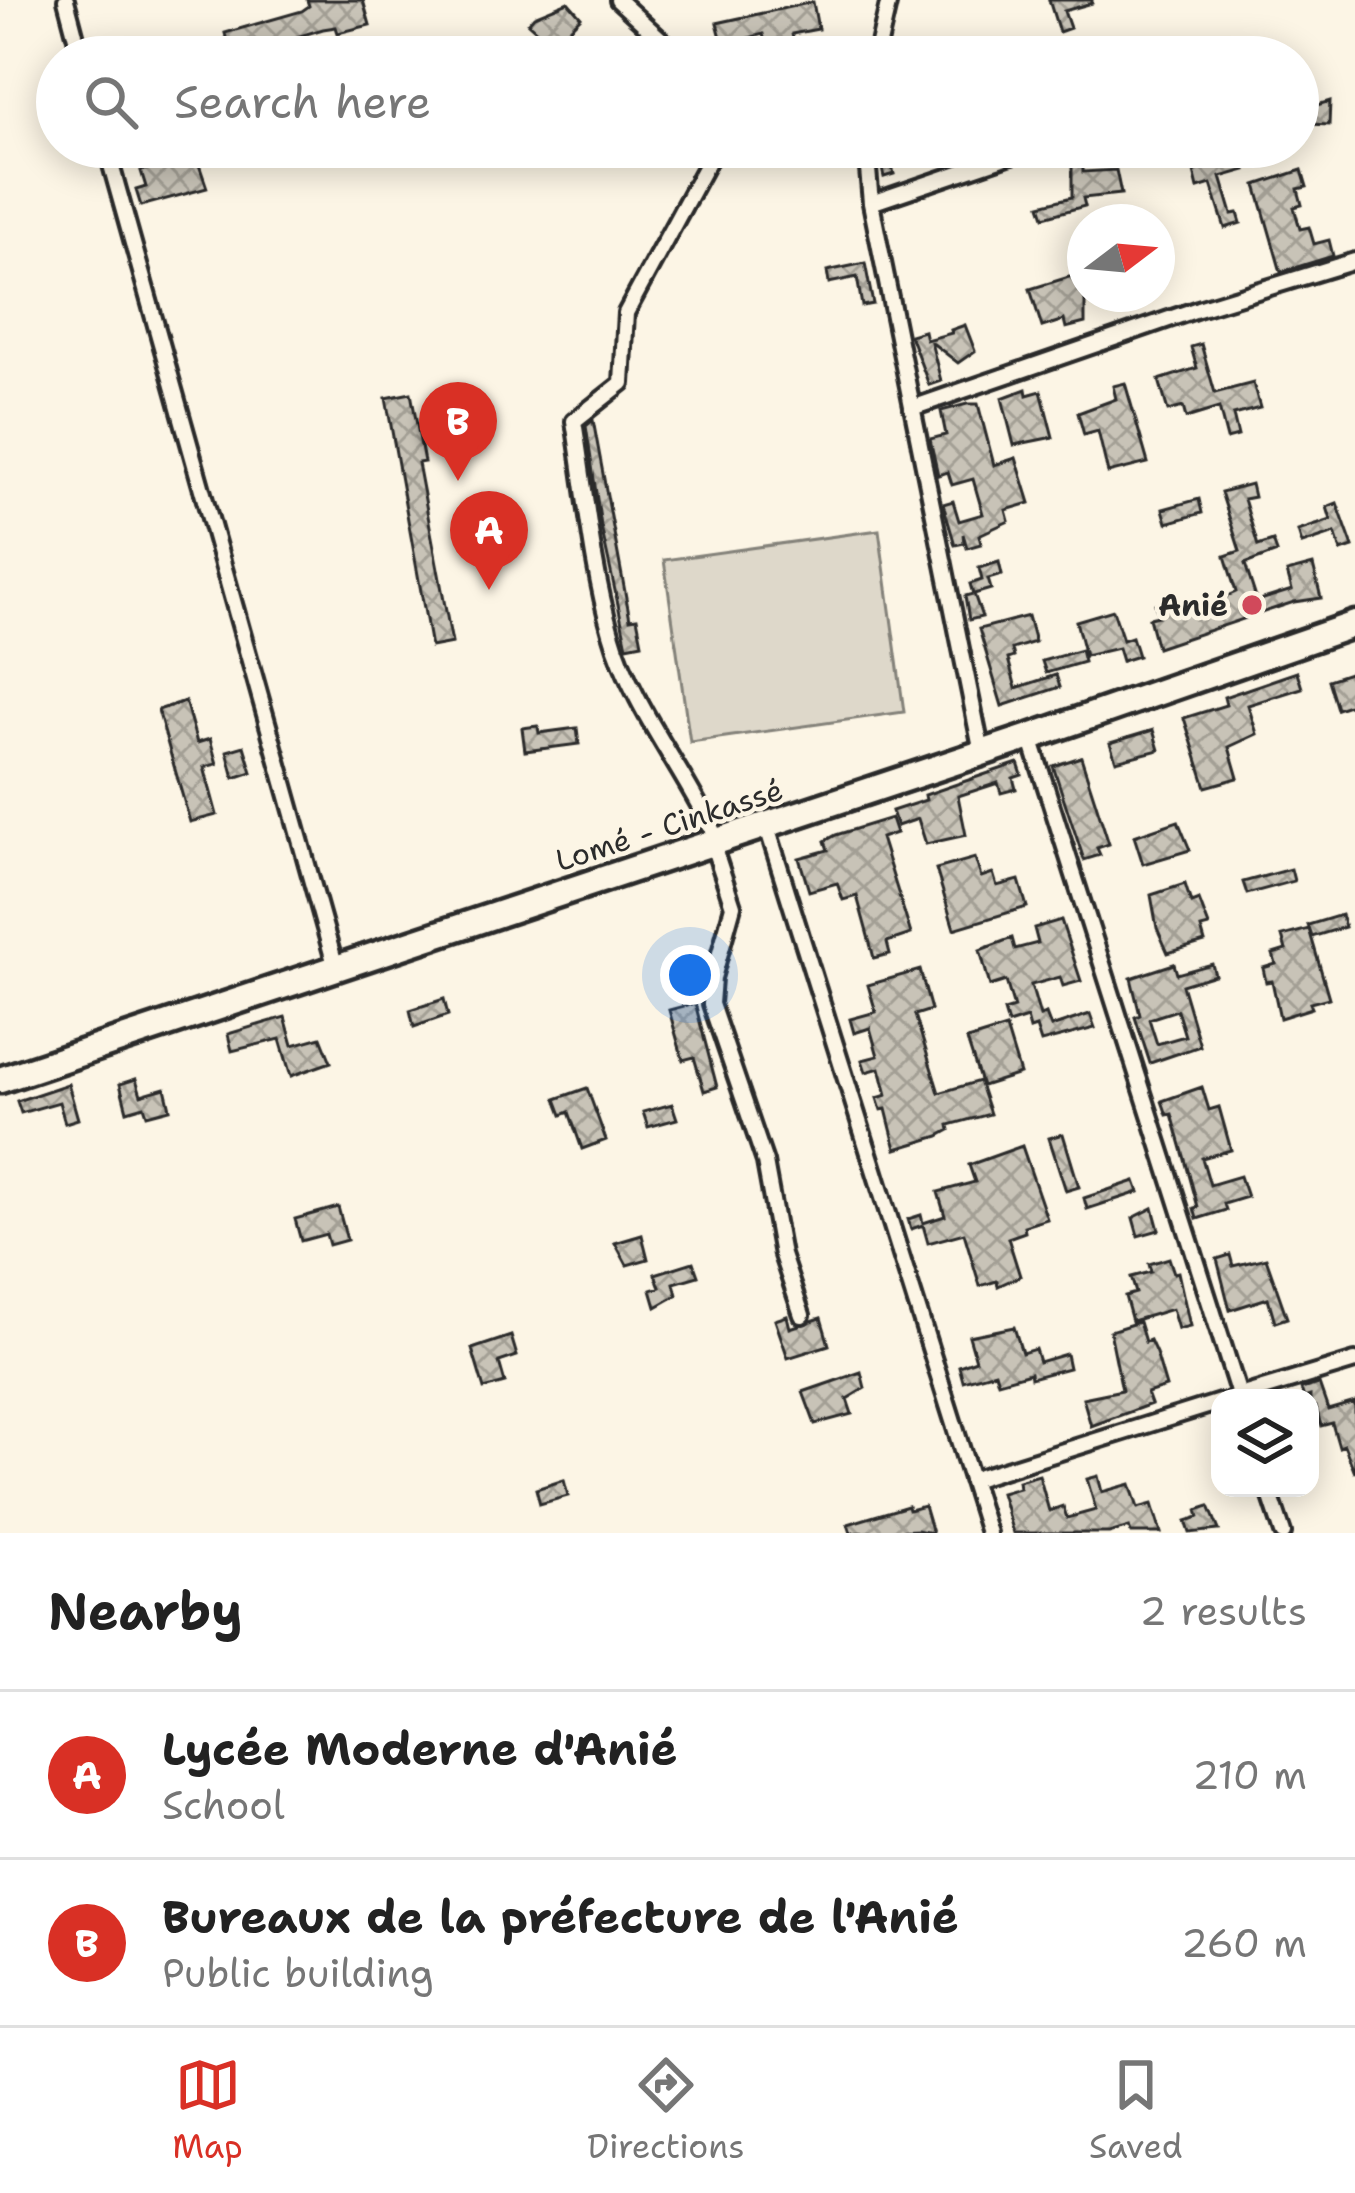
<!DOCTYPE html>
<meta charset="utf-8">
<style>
:root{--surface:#fff;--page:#f6f6f6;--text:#222;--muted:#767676;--line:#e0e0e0;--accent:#d93025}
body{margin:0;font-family:"Shantell Sans",sans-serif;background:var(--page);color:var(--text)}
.controls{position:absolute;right:36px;bottom:36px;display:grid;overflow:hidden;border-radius:24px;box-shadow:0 6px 30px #0003}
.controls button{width:108px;height:108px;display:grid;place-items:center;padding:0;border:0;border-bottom:3px solid var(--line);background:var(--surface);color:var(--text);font:60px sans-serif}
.compass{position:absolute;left:1067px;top:204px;width:108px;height:108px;border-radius:50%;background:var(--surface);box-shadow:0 6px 30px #0003;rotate:74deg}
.you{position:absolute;left:690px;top:975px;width:42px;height:42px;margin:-30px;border:9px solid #fff;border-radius:50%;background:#1a73e8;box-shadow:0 0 0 18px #1a73e833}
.badge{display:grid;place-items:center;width:78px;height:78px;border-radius:50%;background:var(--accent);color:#fff;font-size:39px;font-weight:700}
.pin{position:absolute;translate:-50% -99px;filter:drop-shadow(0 3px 6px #0008)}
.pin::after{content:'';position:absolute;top:63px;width:42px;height:36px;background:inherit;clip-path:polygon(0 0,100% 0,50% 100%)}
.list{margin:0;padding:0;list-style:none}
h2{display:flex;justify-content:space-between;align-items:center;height:156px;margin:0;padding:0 48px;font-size:51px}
h2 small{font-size:39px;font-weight:400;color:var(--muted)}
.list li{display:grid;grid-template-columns:78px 1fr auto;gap:36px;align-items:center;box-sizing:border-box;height:168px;padding:0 48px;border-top:3px solid var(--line)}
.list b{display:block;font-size:45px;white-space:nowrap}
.list p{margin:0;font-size:39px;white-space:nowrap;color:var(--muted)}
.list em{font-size:39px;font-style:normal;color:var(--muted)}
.icon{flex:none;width:66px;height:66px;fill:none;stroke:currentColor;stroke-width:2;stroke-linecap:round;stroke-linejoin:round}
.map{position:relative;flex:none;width:1355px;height:1533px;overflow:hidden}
.search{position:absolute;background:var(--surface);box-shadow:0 6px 30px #0003;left:36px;right:36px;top:36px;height:132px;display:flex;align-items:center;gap:30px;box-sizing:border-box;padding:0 42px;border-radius:66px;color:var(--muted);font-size:45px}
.sheet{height:492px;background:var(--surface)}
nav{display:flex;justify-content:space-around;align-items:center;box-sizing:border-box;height:168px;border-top:3px solid var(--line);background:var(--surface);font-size:33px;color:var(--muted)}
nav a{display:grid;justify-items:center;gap:6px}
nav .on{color:var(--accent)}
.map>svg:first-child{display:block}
.pitch{fill:#ded8ca;stroke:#84827a;stroke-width:3}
.building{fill:url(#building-cross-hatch);stroke:#2b2b2b;stroke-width:3;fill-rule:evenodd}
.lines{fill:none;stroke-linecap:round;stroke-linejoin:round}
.minor-casing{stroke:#2b2b2b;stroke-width:22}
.trunk-casing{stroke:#2b2b2b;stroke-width:33}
.minor{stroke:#fcf5e5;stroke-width:14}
.trunk{stroke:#fcf5e5;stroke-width:24}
.poi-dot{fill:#d1495b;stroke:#fcf5e5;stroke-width:4.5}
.labels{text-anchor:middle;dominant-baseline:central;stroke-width:9;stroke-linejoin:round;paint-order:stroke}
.poi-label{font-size:30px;font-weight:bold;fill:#2b2b2b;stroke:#fcf5e5;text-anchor:end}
.street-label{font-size:30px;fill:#2b2b2b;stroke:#fcf5e5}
</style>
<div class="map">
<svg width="1355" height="1533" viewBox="0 0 1355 1533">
<defs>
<pattern id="building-cross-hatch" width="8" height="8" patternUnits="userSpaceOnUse" patternTransform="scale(3)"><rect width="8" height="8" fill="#c8c3b7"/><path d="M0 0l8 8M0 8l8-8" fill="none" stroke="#a39f95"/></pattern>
</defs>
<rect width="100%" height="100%" fill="#fcf5e5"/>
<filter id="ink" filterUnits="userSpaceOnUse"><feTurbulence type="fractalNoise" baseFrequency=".00833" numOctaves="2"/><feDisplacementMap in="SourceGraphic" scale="24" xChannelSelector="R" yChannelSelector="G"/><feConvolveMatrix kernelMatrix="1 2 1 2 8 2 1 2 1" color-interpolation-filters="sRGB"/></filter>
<g filter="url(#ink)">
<path class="pitch" d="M879 530 904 712 690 742 664 560Z"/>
<path class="building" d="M307 0H363L370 25 338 33 336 27 323 29 290 39 295 57H231L225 33 302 11 309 6Z
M1049 0H1092V3L1064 11 1070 28 1059 32Z
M568 2 581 17 562 36 558 32 549 42 528 23 534 16Z
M813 2 818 29 792 34 795 47 768 53 763 34 723 45 717 23Z
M1330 101 1329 125 1309 124 1304 109Z
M167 147H193L207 188 141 206 136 190 146 187 141 171 171 161Z
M877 147H927L928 150 902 158 904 164 892 167 894 174 884 177Z
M1188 147H1201L1202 152 1214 149 1219 165 1244 160 1246 170 1221 177 1232 214 1238 213 1241 223 1225 228 1211 184 1198 188Z
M1072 160 1083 161V172L1116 170 1121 194 1083 198 1085 206 1044 217 1040 205 1072 197Z
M1302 170 1307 187 1298 189 1302 205 1294 207 1300 229 1309 227 1314 244 1329 240 1333 256 1281 272 1256 185Z
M865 263 873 304 862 306 857 277 829 283 827 271Z
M1085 272V323L1066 328 1064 320 1042 327 1030 289Z
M965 325 975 351 958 363 931 342 941 381 929 385 910 335 924 331 926 340 952 333 951 330Z
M1201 344 1215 393 1253 383 1260 408 1233 415 1238 436 1227 439 1219 408 1186 418 1183 407 1168 411 1159 380 1197 368 1191 347Z
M1125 383 1148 463 1108 473 1098 431 1084 435 1078 413 1116 399 1113 386Z
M1026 389 1027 395 1041 391 1053 437 1014 445 1002 398Z
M411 393 424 462 418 463 452 643 431 647 386 398Z
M967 404H978L994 465 1016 458 1030 503 1006 510 1009 521 979 535 981 544 967 548 963 534 964 543 955 545 943 504 953 501 959 521 983 514 973 479 952 485 948 472 938 475 930 439 946 435 941 411Z
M593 420 630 619 637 618 642 643 627 646 601 526 586 426Z
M1251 484 1254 497 1244 499 1258 546 1273 541 1277 552 1245 564 1257 601 1292 590 1287 572 1313 565 1321 598 1294 602 1157 648 1149 618 1158 616 1155 604 1175 598 1178 609 1216 601 1236 592 1225 556 1240 551 1221 492Z
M1199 499 1202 513 1167 523 1163 509Z
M1337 503 1353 547 1341 551 1335 533 1302 544 1298 531 1331 520 1327 507Z
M999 562 1002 575 988 579 991 589 974 594 982 617 969 620 965 596 973 594 970 584 982 580 979 568Z
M1113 610 1123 640 1132 637 1138 656 1122 661 1118 648 1085 656 1076 621Z
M1028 616 1035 642 1012 649 1014 657 1008 659 1016 688 1056 675 1060 687 1002 706 979 629Z
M1081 650 1084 662 1046 673 1042 661Z
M1355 671V703L1337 709 1328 680Z
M1297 672 1302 688 1248 705 1257 734 1229 747 1238 778 1206 787 1184 718 1226 705 1224 697Z
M185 701 197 743 210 739 217 764 204 767 217 815 190 822 158 710Z
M538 726 539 733 577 728 579 744 525 751 522 728Z
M1153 730 1159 750 1116 761 1110 743Z
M244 746 252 772 234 778 227 751Z
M1081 757 1109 844 1097 848 1100 855 1084 860 1053 766Z
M1018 763 1022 775 1013 778 1016 789 1001 793 998 783 958 796 966 835 926 844 918 819 897 826 892 811 926 800 925 795Z
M891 818 896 833 881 838 911 934 887 942 890 954 874 958 857 896 843 900 837 883 809 891 799 858 828 850 825 841 836 835Z
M1178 821 1190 850 1143 864 1134 836Z
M975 858 981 877 993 873 997 886 1019 880 1027 907 954 929 936 869Z
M1291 869 1294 881 1247 894 1243 882Z
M1185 884 1191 903 1199 900 1209 926 1201 928 1205 942 1168 953 1157 928 1151 895Z
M1341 915 1345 927 1312 937 1308 925Z
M1061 920 1081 981 1063 986 1060 977 1031 985 1040 1016 1046 1014 1051 1027 1090 1014 1095 1028 1041 1042 1036 1027 1030 1029 1027 1018 1008 1024 1004 1011 1014 1008 1006 981 990 986 980 950 1012 938 1015 949 1038 943 1034 928Z
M1309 929 1329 998 1310 1003 1312 1008 1280 1018 1272 981 1266 982 1263 968 1276 964 1273 954 1286 950 1282 936Z
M1174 964 1177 974 1212 964 1215 975 1182 985 1200 1046 1150 1063 1135 1017 1140 1015 1131 978ZM1177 1010 1185 1036 1157 1044 1149 1019Z
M920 970 931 1010 915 1015 939 1093 979 1081 990 1114 949 1125 950 1130 939 1136 896 1149 886 1109 881 1110 877 1098 887 1095 880 1068 866 1072 862 1060 878 1056 870 1028 854 1033 850 1019 876 1012 868 985Z
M444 999 448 1015 414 1027 410 1010Z
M695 1003 717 1087 704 1091 694 1057 683 1060 669 1010Z
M285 1017 293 1045 321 1037 331 1062 291 1076 280 1039 232 1051 228 1034Z
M1006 1028 1020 1074 982 1086 967 1040Z
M136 1079 141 1095 165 1088 170 1109 147 1115 144 1106 127 1111 120 1084Z
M68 1084 78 1119 65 1123 59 1102 21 1113 17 1101Z
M1202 1087 1209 1110 1219 1107 1231 1150 1202 1158 1210 1185 1240 1176 1247 1197 1224 1204 1226 1210 1197 1219 1194 1208 1198 1207 1184 1156 1172 1114 1167 1115 1162 1101Z
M587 1088 606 1140 582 1149 569 1112 562 1115 556 1099Z
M672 1104 677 1119 648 1127 643 1112Z
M1063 1134 1079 1187 1066 1191 1049 1138Z
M1022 1146 1047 1219 1024 1226 1025 1232 1008 1238 1020 1276 998 1286 997 1281 980 1286 964 1233 928 1243 923 1225 911 1229 908 1219 921 1215 923 1223 945 1216 938 1192 975 1182 969 1165Z
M1135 1181 1139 1192 1087 1209 1084 1198Z
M338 1207 347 1240 329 1245 326 1234 301 1241 295 1219Z
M1153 1208 1159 1230 1138 1236 1133 1218Z
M642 1235 648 1259 627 1265 615 1243Z
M1230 1255 1233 1266 1266 1258 1287 1318 1275 1322 1268 1298 1230 1310 1217 1259Z
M1169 1258 1174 1273 1178 1272 1190 1326 1178 1329 1172 1309 1132 1321 1125 1296 1136 1293 1131 1277 1151 1272 1149 1264Z
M693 1262 698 1276 674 1283 677 1295 656 1307 651 1290 660 1287 655 1274Z
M787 1316 790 1328 821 1318 829 1345 788 1358 775 1320Z
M1139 1322 1145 1342 1150 1340 1156 1353 1166 1387 1147 1393 1151 1404 1091 1426 1083 1398 1122 1390 1110 1331Z
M1014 1327 1022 1353 1035 1349 1039 1362 1066 1354 1069 1368 1031 1378 1030 1373 998 1382 995 1372 963 1381 959 1366 976 1360 969 1336Z
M511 1336 517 1356 499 1362 505 1383 484 1389 472 1349Z
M861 1372 865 1388 847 1399 852 1414 815 1424 803 1392Z
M1319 1384 1328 1410 1355 1402V1473L1344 1445 1339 1447 1332 1423 1321 1426 1316 1407 1310 1409V1396L1304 1398 1301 1389Z
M1039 1475 1049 1511 1063 1506 1067 1518 1096 1510 1087 1479 1098 1476 1102 1492 1130 1484 1138 1508 1152 1504 1161 1533H1131L1129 1527 1109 1533H1013L1001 1493 1019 1488 1018 1481Z
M564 1480 568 1496 540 1504 536 1489Z
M908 1506 909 1510 924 1506 932 1533 917 1530 851 1533 848 1524Z
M1209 1506 1219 1530 1190 1533 1186 1521 1199 1517 1197 1510Z"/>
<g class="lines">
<defs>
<path id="minor" d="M66 0 81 57
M618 0 680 57
M876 57 889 0
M106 147 336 968
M716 147 626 313 622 383 574 421C585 489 592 568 611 633 632 708 685 770 717 840
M866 147 871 203 982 753
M871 203 1035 147
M912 408 1198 309 1355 261
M1030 737 1240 1398
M766 824 988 1533
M712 842 733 906 713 978 711 1004 765 1162 782 1255 802 1315
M1233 1398 1355 1361
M971 1480 1220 1402
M1268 1488 1283 1533"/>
<path id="trunk" d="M0 1080 1030 737 1355 624"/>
</defs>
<use href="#minor" class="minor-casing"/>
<use href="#trunk" class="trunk-casing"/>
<use href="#minor" class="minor"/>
<use href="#trunk" class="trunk"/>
</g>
</g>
<circle class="poi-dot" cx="1252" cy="605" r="12"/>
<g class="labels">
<g class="poi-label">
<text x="1228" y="605">Anié</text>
</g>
<g class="street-label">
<text transform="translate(669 825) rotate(-18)">Lomé - Cinkassé</text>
</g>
</g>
</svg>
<div class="controls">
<button><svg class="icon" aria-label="layers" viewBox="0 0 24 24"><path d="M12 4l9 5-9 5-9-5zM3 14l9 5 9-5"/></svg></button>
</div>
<svg class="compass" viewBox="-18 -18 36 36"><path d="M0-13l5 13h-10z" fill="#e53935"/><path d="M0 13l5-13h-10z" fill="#767676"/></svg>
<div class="you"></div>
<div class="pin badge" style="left:489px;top:590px">A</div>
<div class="pin badge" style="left:458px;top:481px">B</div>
<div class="search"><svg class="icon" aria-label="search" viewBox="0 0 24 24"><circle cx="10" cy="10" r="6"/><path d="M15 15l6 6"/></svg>Search here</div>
</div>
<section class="sheet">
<h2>Nearby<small>2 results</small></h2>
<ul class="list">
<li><span class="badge">A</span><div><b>Lycée Moderne d'Anié</b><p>School</p></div><em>210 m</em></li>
<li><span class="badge">B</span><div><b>Bureaux de la préfecture de l'Anié</b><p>Public building</p></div><em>260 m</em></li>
</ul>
</section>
<nav>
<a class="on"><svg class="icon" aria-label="map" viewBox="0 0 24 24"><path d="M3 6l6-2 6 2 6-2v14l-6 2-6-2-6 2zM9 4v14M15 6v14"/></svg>Map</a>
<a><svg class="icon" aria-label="directions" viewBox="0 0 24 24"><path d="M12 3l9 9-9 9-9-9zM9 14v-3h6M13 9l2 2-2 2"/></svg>Directions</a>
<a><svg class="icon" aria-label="saved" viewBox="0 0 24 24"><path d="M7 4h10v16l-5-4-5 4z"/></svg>Saved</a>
</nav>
